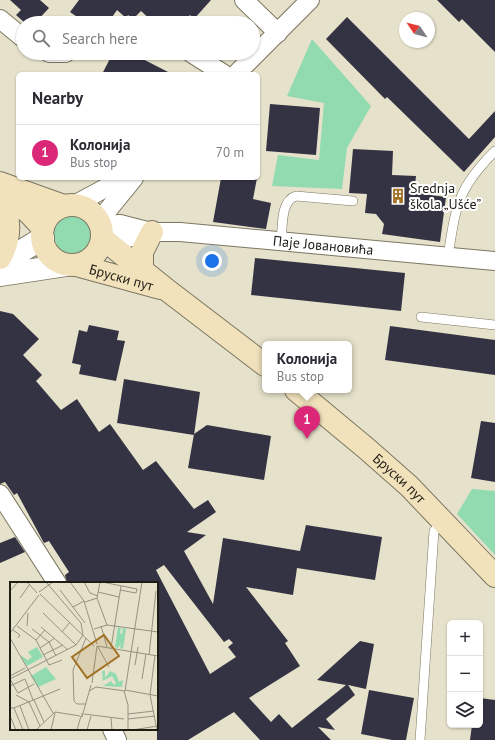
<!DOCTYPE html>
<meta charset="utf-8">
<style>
:root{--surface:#fff;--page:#f2f2f3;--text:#2b2b33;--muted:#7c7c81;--line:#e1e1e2;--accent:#db2777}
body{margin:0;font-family:"PT Sans",sans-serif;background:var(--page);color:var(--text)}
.controls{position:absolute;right:12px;bottom:12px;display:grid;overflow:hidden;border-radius:6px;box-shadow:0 1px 3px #0004}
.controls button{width:36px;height:36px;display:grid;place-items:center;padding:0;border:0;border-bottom:1px solid var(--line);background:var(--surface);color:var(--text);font:20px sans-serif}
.compass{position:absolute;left:399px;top:12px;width:36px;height:36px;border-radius:50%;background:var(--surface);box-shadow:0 1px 3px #0004;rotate:305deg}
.you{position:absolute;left:212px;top:261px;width:14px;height:14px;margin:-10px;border:3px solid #fff;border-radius:50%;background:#1a73e8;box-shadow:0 0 0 6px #1a73e833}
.badge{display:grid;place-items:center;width:26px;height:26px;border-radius:50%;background:var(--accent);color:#fff;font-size:13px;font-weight:700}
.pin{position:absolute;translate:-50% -33px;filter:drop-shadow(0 1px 2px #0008)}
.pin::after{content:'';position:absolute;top:21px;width:14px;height:12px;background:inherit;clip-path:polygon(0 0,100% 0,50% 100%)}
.popup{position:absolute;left:262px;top:341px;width:90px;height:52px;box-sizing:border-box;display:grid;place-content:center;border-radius:6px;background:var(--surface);filter:drop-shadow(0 1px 3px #0005);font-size:13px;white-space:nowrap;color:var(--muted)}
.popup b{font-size:15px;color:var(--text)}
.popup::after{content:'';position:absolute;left:50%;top:100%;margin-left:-8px;border:8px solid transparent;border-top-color:var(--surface)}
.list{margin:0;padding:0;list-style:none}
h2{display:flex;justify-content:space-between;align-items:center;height:52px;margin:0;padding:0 16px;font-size:17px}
h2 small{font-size:13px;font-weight:400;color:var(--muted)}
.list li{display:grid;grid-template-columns:26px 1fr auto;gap:12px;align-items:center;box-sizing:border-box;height:56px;padding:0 16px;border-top:1px solid var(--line)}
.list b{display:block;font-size:15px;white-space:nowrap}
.list p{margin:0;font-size:13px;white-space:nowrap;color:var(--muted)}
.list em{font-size:13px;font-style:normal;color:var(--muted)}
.icon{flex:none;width:22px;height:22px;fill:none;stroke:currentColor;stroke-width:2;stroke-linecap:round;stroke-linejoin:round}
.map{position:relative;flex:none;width:495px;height:740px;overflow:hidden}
.search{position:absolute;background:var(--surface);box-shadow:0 1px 3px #0004;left:16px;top:16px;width:244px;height:44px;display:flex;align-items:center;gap:10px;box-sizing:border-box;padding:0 14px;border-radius:22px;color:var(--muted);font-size:15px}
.panel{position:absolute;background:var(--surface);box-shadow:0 1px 3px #0004;left:16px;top:72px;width:244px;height:108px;border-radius:6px}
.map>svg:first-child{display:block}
.green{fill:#92dbb0}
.building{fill:#343344;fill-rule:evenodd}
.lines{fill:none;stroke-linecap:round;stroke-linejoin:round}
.service-casing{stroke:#7c7762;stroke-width:10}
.minor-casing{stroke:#7c7762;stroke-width:20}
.tertiary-casing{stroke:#7c7762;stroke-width:24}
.secondary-casing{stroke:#7c7762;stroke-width:24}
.service{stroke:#fff;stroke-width:9}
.minor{stroke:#fff;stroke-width:18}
.tertiary{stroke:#fff;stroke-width:22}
.secondary{stroke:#f2e2bc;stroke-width:22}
.labels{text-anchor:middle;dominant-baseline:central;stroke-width:4;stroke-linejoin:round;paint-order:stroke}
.poi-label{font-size:14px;fill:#1e1c14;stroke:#fff;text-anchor:start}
.street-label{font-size:14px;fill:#1e1c14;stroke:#fff}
.inset-road{fill:none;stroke:#969281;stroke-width:1}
.view{fill:#a27226;fill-opacity:0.15;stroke:#a27226;stroke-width:2}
.inset-edge{fill:none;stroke:#1e1c14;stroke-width:2}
</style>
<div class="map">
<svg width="495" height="740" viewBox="0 0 495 740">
<rect width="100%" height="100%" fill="#e6e1ca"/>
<path class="green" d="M312 39 371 106 347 148 342 189 272 186 278 155 319 160 324 103 287 96Z
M54 235a19 19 0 1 1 38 0a19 19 0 1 1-38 0Z
M472 489 495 491V555L457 514Z"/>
<path class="building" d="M10 0H40L49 8 35 23H25L16 15 21 10Z
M79 0H211L194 19 190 15 182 23 175 16 168 23H154L141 11 133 19 128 15 126 18 117 10 108 23H86L70 12Z
M437 0H495V52L462 19 459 22Z
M347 17 469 139 495 111V137L464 172 387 97 385 99 326 39Z
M113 53H131L172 74H102Z
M270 104 320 108 316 155 266 151Z
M353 149 393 151 392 175 416 176 415 185 422 194 446 197 440 242 382 234 384 224 376 214 365 213 367 194 349 193Z
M221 178H257L253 199 271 203 266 229 213 222Z
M255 258 405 273 401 311 251 295Z
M0 311 13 314 39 339 23 355 42 375 36 381 61 410 77 399 99 432 110 424 143 470 156 461 194 509 208 500 216 512 187 532 206 535 184 551 213 604 223 538 300 551 306 525 382 537 375 580 297 568 293 595 246 587 288 641 285 643 300 666 249 698 271 722 279 714 292 728 346 685 317 680 360 641 374 644 366 689 348 685 355 695 326 719 335 730 318 727 331 740H260L234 712 188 740H157V583H67L65 575 69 572 49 541 44 543 17 493 14 495 5 482 0 484ZM164 565 224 642 229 639 233 643 228 647 236 657 210 674 156 570Z
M89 325 119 331 117 340 125 341 116 381 79 374 81 365 72 363 79 330 87 332Z
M390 326 495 340V375L385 360Z
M124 379 200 392 194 435 117 423Z
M481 421 495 423V482L471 478Z
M207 425 271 436 264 480 188 468 194 434Z
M15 537 25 552 0 563V543Z
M369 690 414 698 406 740H392L361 734Z
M480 698 495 700V740H470L472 725H480Z"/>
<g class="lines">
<defs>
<path id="service" d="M281 241C283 227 280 201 296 196L353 201
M448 256C456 206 457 189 495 151
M421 317 495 325
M420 740 434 531 442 521"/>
<g id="minor">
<path d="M244 0 278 33"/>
<path d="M0 19 23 38"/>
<path d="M49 53H66"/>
<path d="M191 53 224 74"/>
<path d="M236 74 310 0"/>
<path d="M74 205 124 178"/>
<path d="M99 221 134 178"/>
<path d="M101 225 120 224 151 232"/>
<path id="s1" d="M102 233 127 238 152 232H180L495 261"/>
<path d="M0 494 57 583"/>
<path d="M112 729 117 740"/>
</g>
<path id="tertiary" d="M0 264 43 238
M0 275 66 265"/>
<g id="secondary">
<path d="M0 183 64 206"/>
<path d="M0 192 28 212 43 228"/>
<path d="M0 195C10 216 12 237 0 258"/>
<circle cx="72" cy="235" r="30"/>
<path d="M102 238 167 290 265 365"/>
<path id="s2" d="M76 265 160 288"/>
<path d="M142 268V252L152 232"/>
<path id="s3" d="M296 390 367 449 409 486 495 576"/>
</g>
</defs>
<use href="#service" class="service-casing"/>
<use href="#minor" class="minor-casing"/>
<use href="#tertiary" class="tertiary-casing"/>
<use href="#secondary" class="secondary-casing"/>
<use href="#service" class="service"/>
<use href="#minor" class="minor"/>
<use href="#tertiary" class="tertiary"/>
<use href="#secondary" class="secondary"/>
</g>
<defs>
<symbol id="building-bare" viewBox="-9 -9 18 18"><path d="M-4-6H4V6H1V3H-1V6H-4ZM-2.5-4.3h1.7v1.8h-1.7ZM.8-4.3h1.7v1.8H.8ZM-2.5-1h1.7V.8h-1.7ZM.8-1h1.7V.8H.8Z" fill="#a27226" stroke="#fff" stroke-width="2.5" paint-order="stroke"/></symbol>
</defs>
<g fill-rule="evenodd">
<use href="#building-bare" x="387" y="185" width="22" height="22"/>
</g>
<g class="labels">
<g class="poi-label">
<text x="410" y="188">Srednja<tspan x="410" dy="16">škola „Ušće”</tspan></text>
</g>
<g class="street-label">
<text stroke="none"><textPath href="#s1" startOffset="223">Паје Јовановића</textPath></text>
<text stroke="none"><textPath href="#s2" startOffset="47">Бруски пут</textPath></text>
<text stroke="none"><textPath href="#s3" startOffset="136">Бруски пут</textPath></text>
</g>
</g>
<g transform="translate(10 582)">
<rect width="148" height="148" fill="#e6e1ca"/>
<path d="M108 45 111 46 110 51 112 52 113 46 116 47 113 67 110 66 111 61 108 66 105 65ZM27 65 33 75 17 84 10 73 18 78 22 75 18 70ZM36 85 46 97 28 105 21 94ZM92 89H95V96L100 89 106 92 109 100 113 98 112 105 93 104 101 99 104 103 106 101 102 94 93 99Z" fill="#92dbb0"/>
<path class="inset-road" d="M17 0 27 11M60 0 74 19 87 62M74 0 80 11 88 14M90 0 87 16 97 43M92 0 127 7 126 11 110 8M50 8 75 41M0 9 8 0M29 10 43 0M88 10 109 15M30 12 84 64M10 16 20 2M75 20 87 16M63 25 74 19M33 31 66 63M7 44 26 58 39 83 52 78M17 44 18 31M91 44 97 65M31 45 58 68M22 47 39 60 46 74M84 47 97 43 148 50M3 48 10 53 8 56M52 50 60 40M0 51 29 13M0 56 43 131M26 58 35 48M87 64 148 74M88 65 99 85M30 66 45 56M101 66 111 4M33 73 53 63M139 73 146 9M145 73 140 113 147 148M125 83 128 65M0 94 15 86M0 97 66 63 73 53 71 41 36 0M0 97 8 111 24 102M132 97 136 72M82 101 87 64M0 104 15 97 23 118M115 108 148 114M79 109 86 105 115 109 132 0M114 109 118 123V148M6 113 19 120M24 118 34 140M19 120 30 144M75 122H67L64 119 63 88 76 56M10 124 19 148M0 126H4L50 107M4 126 13 148M72 131V135L81 103M74 132 114 137M118 132 144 129M0 134 6 148M101 136 102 148M118 137 145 134M26 148 45 130 70 134M41 148 45 131M67 148 71 134M77 148 81 134M122 148 148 144"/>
<path class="view" d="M94 53 109 74 77 96 62 75Z"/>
<rect width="148" height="148" class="inset-edge"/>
</g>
</svg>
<div class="controls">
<button>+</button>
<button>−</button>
<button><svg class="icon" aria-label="layers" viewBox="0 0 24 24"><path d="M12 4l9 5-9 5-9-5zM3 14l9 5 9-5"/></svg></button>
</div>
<svg class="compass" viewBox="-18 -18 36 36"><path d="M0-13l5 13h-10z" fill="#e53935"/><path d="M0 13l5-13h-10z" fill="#7c7c81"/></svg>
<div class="you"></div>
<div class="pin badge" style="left:307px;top:439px">1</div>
<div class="popup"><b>Колонија</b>Bus stop</div>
<div class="search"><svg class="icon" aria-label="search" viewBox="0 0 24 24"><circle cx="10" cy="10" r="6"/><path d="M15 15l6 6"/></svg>Search here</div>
<section class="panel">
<h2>Nearby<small></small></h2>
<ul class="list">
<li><span class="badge">1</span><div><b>Колонија</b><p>Bus stop</p></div><em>70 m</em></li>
</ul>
</section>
</div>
